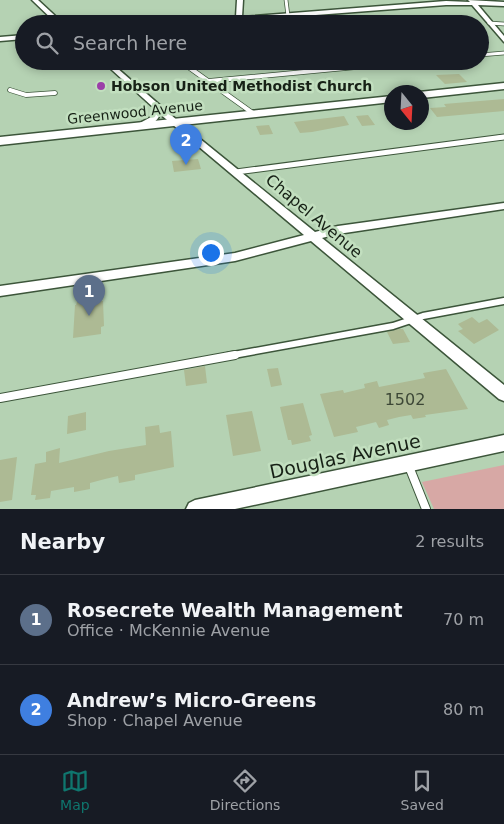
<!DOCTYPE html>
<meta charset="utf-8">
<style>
:root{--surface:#171b24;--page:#20242c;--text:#f1f3f6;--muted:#9ea1a6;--line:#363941;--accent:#0f766e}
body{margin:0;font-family:"DejaVu Sans",sans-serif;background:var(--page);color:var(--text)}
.compass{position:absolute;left:384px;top:85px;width:45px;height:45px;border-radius:50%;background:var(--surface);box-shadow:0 2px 8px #0003;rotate:162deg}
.you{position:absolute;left:210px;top:252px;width:18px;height:18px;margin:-12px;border:4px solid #fff;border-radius:50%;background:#1a73e8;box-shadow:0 0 0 8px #1a73e833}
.badge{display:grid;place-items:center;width:32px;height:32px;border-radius:50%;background:var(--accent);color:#fff;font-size:16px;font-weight:700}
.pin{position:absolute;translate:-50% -41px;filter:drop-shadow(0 1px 2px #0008)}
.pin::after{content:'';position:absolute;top:26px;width:18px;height:15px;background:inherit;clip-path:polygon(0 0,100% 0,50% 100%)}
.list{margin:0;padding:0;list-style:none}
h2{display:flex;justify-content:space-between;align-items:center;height:65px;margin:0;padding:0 20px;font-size:21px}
h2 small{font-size:16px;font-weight:400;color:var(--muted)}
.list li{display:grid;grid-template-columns:32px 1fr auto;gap:15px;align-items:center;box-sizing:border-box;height:90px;padding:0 20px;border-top:1px solid var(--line)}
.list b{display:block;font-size:19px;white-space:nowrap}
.list p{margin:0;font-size:16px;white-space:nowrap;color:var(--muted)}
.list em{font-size:16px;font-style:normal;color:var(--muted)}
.icon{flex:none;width:28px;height:28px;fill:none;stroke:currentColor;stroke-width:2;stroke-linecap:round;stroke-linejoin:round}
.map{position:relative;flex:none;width:504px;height:509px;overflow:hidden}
.search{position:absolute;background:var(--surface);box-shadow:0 2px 8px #0003;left:15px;right:15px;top:15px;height:55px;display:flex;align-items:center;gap:12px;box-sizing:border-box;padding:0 18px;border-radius:28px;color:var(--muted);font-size:19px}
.sheet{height:245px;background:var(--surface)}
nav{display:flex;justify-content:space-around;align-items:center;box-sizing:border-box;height:70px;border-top:1px solid var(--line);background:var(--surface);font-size:14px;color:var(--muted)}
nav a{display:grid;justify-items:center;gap:2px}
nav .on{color:var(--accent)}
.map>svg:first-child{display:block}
.green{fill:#d7a8a5}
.building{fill:#adba94}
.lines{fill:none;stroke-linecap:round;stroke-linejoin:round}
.lane-far4-casing{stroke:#3c553a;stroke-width:4.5}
.lane-far3-casing{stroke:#3c553a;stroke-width:5.5}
.lane-far2-casing{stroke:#3c553a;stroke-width:7}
.lane-far1-casing{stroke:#3c553a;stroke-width:9}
.lane-casing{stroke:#3c553a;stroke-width:10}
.street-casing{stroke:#3c553a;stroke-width:3}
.secondary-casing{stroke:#3c553a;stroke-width:3}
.lane-far4{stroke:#fff;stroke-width:3}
.lane-far3{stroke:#fff;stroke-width:4}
.lane-far2{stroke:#fff;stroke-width:5}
.lane-far1{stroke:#fff;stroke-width:6}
.lane{stroke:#fff;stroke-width:8}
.street{fill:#fff;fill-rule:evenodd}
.secondary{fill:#fff;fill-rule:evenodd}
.poi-dot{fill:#9b3ea8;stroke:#c2dfbf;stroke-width:2}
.labels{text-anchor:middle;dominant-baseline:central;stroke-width:5;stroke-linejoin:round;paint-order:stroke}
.far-poi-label{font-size:14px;font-weight:bold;fill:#172116;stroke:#c2dfbf;text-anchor:start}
.far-street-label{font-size:14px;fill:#172116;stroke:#c2dfbf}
.street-label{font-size:16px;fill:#172116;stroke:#c2dfbf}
.near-number-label{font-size:16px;fill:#3c4736}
.near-street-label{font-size:19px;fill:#172116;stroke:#c2dfbf}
</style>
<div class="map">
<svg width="504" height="509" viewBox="0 0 504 509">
<rect width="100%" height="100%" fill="#b5d2b3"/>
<path class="green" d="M504 465V509H434L422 482Z"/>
<path class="building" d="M459 74 467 82 445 84 436 75Z
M504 99V111L437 117 430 108 446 107 444 104Z
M368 115 375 125 362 126 356 116Z
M344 116 349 125 312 132 300 133 294 122Z
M269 125 273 134 260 135 256 126Z
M198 159 201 169 174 172 172 161Z
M101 298V301H103L104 326 101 327V334L73 338 75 305H76L77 302Z
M472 317 479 323 487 319 499 330 474 344 458 331 463 329 458 324Z
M399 329H403L410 342 393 344 387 332Z
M205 366 207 383 186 386 184 370Z
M278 368 282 385 271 387 267 369Z
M446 369 468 409 425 415 426 417 413 419 411 415 399 417 387 420 389 425 379 428 376 422 356 427 358 432 334 437 320 394 343 390 344 393 365 388 364 384 377 381 379 387 425 378 423 373Z
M303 403 312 435 309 436 311 441 292 445 291 440H288L280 407Z
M252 411 261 451 233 456 226 415Z
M86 412V430L67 434 68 416Z
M159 425 160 433 171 431 174 467 135 475V480L119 483 118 476 105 479 90 483V489L74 492V487L51 491 50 498 35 500 36 495H31L35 464 46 462V452L60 448 59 463 109 451 146 445 145 427Z
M17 457 12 500 0 502V460Z"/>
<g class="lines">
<defs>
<path id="lane-far4" d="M286 0 288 16
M489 23 504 24
M480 55 504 53
M415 61H419"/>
<path id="lane-far3" d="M180 61 254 114
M209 81 419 61
M10 90 26 95 55 93
M497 138 504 137"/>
<path id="lane-far2" d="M236 172 504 137"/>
<path id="lane-far1" d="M228 356 393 326 423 316 504 301"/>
<path id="lane" d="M0 398 235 355
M408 464 426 509"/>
<path id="street" d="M32 0H38L64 24H57Z
M237 0H243L242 17 446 1 470 2 468 0 504 2V6L478 5 504 36V42L472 5H446L200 24H171L236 17Z
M24 35V39L0 41V37Z
M102 61H109L178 121 315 232 338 226 504 203V209L338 234 322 238 504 385V401L499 399 311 241 235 261 0 296V286L235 253 304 235 160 114C158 122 146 129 138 128V124L151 117 154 108Z
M504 435V451L235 509H186L189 503 195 500Z"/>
<path id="secondary" d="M504 83V89L422 98V92H419Z
M392 96V102L0 145V137Z"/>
</defs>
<use href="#lane-far4" class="lane-far4-casing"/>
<use href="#lane-far3" class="lane-far3-casing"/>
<use href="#lane-far2" class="lane-far2-casing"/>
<use href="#lane-far1" class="lane-far1-casing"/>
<use href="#lane" class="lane-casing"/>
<use href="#street" class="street-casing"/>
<use href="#secondary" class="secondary-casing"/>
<use href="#lane-far4" class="lane-far4"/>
<use href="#lane-far3" class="lane-far3"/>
<use href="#lane-far2" class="lane-far2"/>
<use href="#lane-far1" class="lane-far1"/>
<use href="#lane" class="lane"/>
<use href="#street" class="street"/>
<use href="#secondary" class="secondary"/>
</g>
<circle class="poi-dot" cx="101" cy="86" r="5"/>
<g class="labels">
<g class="far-poi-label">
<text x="111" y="86">Hobson United Methodist Church</text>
</g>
<g class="far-street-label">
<text transform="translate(135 112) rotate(-6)">Greenwood Avenue</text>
</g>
<g class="street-label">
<text transform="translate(314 216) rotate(40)">Chapel Avenue</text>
</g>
<g class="near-number-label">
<text x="405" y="399">1502</text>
</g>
<g class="near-street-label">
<text transform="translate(345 456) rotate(-12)">Douglas Avenue</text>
</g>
</g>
</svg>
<svg class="compass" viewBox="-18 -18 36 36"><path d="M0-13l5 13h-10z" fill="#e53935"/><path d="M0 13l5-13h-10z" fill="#9ea1a6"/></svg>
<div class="you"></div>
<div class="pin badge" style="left:89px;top:316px;background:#5c6f8a">1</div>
<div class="pin badge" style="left:186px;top:165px;background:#3f7fe0">2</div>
<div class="search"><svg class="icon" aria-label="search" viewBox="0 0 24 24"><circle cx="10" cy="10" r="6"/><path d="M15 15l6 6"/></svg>Search here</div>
</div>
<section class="sheet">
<h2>Nearby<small>2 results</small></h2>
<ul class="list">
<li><span class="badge" style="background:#5c6f8a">1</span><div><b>Rosecrete Wealth Management</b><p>Office · McKennie Avenue</p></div><em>70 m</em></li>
<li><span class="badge" style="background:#3f7fe0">2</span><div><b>Andrew’s Micro-Greens</b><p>Shop · Chapel Avenue</p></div><em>80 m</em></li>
</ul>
</section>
<nav>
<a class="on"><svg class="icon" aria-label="map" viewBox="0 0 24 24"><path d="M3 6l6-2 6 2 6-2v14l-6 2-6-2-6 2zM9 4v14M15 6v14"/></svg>Map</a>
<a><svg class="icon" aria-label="directions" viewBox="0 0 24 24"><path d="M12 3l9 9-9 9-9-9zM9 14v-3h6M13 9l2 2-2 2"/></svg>Directions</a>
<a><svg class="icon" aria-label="saved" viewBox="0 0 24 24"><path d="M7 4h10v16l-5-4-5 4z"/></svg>Saved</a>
</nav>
